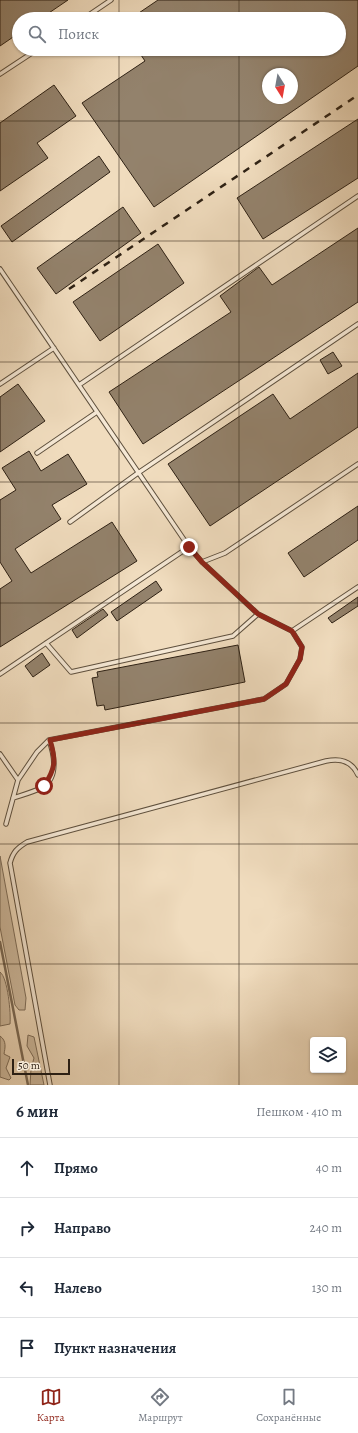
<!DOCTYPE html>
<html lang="ru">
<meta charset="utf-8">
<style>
:root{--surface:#fff;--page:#f6f6f7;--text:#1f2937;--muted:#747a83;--line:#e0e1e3;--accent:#8f2418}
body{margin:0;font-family:Alegreya,serif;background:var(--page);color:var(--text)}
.controls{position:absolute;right:12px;bottom:12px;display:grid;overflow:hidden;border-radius:4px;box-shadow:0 1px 3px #0004}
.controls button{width:36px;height:36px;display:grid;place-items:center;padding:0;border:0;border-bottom:1px solid var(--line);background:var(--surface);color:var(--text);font:20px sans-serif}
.compass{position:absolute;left:262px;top:68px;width:36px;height:36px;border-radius:50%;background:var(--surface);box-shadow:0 1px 3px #0004;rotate:169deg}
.scale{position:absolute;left:12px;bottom:10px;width:58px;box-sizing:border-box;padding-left:4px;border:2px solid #2e2114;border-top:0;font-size:11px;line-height:14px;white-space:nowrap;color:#2e2114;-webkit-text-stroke:3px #f5e8d5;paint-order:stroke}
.stop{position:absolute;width:12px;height:12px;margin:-9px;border:3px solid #8f2418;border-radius:50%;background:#fff}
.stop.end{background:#8f2418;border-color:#fff;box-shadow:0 1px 4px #0008}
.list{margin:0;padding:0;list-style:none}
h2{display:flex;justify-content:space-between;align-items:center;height:52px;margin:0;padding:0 16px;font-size:17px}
h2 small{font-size:13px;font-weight:400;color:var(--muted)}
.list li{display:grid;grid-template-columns:26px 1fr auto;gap:12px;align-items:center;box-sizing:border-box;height:60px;padding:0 16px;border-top:1px solid var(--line)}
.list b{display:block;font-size:15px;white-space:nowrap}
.list em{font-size:13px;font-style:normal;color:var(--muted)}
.icon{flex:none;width:22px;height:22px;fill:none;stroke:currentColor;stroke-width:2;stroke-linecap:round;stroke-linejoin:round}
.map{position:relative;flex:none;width:358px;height:1085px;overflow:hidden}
.search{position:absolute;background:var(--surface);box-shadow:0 1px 3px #0004;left:12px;right:12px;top:12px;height:44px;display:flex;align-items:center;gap:10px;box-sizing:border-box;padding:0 14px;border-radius:22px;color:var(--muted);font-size:15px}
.sheet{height:292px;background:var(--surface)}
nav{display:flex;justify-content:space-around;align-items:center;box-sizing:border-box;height:56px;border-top:1px solid var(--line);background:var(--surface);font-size:11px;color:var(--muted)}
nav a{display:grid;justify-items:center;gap:2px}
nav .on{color:var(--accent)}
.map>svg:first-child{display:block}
.green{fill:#cfbca1;stroke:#7e6e5a}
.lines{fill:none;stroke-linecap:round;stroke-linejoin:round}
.stream{stroke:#7b6b57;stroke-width:2.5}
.building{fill:#93826c;stroke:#2e2114;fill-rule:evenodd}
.lane-casing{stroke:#5e503e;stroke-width:5.5}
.lane{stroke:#f5e8d5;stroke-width:3.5}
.rail{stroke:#2e2114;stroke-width:2.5;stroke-dasharray:7 7;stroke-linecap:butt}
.route{stroke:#8f2418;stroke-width:5}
.grid{fill:none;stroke:#2e2114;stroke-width:1;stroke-opacity:0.55}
</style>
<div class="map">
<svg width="358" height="1085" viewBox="0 0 358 1085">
<rect width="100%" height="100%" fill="#f0dcbe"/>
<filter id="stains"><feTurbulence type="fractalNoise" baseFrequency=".005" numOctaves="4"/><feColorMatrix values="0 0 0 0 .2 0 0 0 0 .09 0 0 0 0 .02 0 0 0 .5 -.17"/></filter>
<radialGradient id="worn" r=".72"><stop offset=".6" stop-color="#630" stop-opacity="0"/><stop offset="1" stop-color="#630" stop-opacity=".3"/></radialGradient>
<path class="green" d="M0 856 26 998 25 1010H19L15 1005 0 927Z
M0 972C8 978 11 1014 10 1024L0 1026Z
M28 1035 34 1037 44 1085H30L31 1069 34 1058 27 1046Z
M0 1036C7 1041 5 1048 4 1054L10 1057 6 1068 11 1078 9 1080 0 1077Z"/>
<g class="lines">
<path class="stream" d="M0 942 28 1085"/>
</g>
<path class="building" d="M0 0H68L40 19H19V33L0 46Z
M158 0H358V66L154 207 82 103 145 61 137 49H339V19H130ZM268 74H292V98H268Z
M54 85 76 116 37 143 48 158 0 191V123Z
M358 119V178L263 239 237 198Z
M99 156 110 172 12 242 1 226Z
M123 207 141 233 56 294 37 268Z
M358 228V302L143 444 109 392 231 312 220 296 259 267 272 285Z
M158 244 184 283 100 341 73 302Z
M333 352 342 366 328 374 320 360Z
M358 373V427L210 526 168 464 273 394 290 419Z
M18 384 45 421 0 452V397Z
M29 451 41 471 68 454 87 484 52 505 61 519 15 549 31 573 112 522 137 561 0 647V589L12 581 0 562V500L16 490 2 468Z
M358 506V540L304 577 288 553Z
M156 581 162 590 117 621 111 612Z
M358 597V606L332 623 328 618Z
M103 609 108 615 77 638 72 630Z
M238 645 245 682 105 710 104 705 97 706 92 678 98 677 97 672Z
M42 653 50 665 33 677 25 666Z"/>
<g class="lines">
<defs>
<path id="lane" d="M83 19 111 0
M0 74 38 49
M0 269 189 547 202 562 258 614 292 631 302 647 300 659 286 684 264 699 49 740 37 752 18 780
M0 384 54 348
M79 385 358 196
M37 453 97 412
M70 522 138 473 358 324
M202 562 225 553 358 464
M292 631 358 587
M46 643 71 672 233 636 258 614
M0 674 189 547
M0 754 18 780 6 824
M13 798C22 795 34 792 43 787 59 777 54 754 49 740
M50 1085 10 863C13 852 17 848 27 842L326 761C340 758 352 761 358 775"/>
</defs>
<use href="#lane" class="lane-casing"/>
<use href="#lane" class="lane"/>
<path class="rail" d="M69 289 358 95"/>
</g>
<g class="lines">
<path class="route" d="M44 786C56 768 56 760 50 740L264 699 286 684 300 659 302 647 292 631 258 614 202 562 189 547"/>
</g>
<path class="grid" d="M119 0V19M239 0V19M119 49V1085M239 49V1085M0 121H358M0 241H358M0 362H358M0 482H358M0 603H358M0 723H358M0 844H358M0 964H358"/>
<rect width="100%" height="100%" filter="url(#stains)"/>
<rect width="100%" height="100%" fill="url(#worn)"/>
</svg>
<div class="controls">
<button><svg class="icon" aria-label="layers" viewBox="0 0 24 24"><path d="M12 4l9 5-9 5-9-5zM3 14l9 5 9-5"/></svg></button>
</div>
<svg class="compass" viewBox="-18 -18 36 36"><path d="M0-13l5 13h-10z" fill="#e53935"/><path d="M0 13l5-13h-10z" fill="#747a83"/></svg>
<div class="scale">50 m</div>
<div class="stop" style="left:44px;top:786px"></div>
<div class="stop end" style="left:189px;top:547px"></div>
<div class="search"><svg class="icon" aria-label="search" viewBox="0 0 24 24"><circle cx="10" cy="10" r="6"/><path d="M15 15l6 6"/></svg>Поиск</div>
</div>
<section class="sheet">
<h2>6 мин<small>Пешком · 410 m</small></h2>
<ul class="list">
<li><svg class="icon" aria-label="ahead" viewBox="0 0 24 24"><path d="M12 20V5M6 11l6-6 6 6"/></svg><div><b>Прямо</b></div><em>40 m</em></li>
<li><svg class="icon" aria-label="right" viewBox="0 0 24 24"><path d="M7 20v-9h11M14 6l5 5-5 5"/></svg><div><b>Направо</b></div><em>240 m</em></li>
<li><svg class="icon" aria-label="left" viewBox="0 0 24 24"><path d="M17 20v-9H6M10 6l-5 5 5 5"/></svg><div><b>Налево</b></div><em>130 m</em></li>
<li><svg class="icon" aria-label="arrive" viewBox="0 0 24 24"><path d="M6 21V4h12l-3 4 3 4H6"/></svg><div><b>Пункт назначения</b></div></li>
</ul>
</section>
<nav>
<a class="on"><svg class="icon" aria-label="map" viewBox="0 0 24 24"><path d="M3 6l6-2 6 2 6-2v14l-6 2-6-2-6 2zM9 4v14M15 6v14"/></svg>Карта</a>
<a><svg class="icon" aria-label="directions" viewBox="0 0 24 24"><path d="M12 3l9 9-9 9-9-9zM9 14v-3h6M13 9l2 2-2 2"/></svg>Маршрут</a>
<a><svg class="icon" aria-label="saved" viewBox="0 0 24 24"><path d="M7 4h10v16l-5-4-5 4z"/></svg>Сохранённые</a>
</nav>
